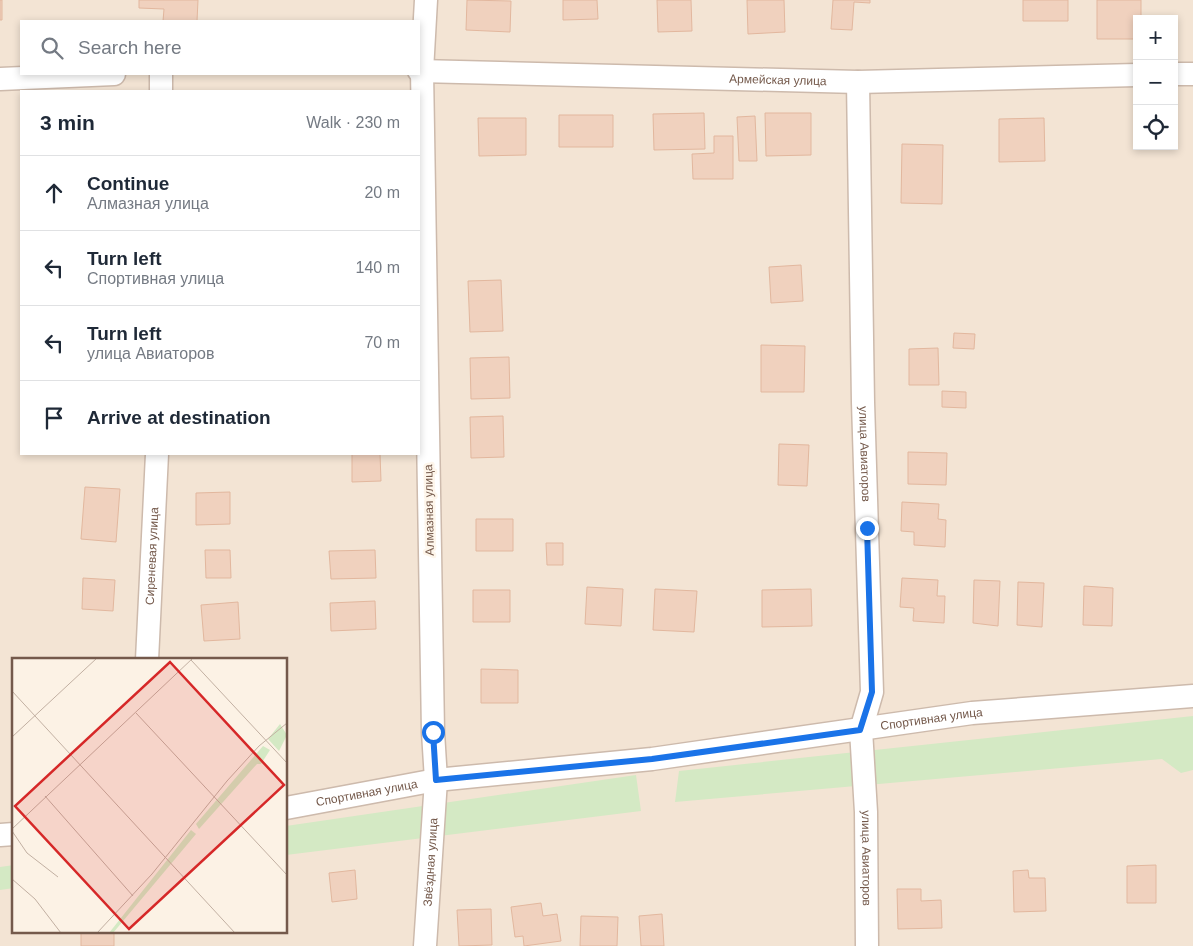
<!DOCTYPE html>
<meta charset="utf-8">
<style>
:root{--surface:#fff;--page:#f2f2f3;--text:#1f2937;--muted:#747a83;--line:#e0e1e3}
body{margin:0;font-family:Helvetica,sans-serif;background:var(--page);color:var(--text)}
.controls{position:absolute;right:15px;top:15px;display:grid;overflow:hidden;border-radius:0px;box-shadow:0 2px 8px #0003}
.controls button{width:45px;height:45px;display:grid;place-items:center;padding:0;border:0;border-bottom:1px solid var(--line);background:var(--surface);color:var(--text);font:25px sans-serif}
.stop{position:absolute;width:15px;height:15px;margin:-11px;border:4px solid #1a73e8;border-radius:50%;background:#fff}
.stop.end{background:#1a73e8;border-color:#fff;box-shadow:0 1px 5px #0008}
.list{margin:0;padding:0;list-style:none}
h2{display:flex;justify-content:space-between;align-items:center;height:65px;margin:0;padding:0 20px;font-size:21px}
h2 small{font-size:16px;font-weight:400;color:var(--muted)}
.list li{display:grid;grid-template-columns:32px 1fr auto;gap:15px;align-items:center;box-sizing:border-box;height:75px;padding:0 20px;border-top:1px solid var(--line)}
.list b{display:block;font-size:19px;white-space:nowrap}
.list p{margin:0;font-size:16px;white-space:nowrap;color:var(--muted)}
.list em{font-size:16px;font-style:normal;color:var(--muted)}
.icon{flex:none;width:28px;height:28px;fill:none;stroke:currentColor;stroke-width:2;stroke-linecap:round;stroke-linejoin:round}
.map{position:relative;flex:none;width:1193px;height:946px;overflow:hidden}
.search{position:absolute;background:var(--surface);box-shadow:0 2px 8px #0003;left:20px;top:20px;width:400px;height:55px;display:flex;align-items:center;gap:12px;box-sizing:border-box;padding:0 18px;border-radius:0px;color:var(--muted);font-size:19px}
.panel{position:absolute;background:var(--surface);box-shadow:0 2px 8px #0003;left:20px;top:90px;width:400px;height:365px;border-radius:0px}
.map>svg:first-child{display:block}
.residential{fill:#f3e4d4;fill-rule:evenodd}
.green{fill:#d4e9c4}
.building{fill:#f0d1be;stroke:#e2b79e}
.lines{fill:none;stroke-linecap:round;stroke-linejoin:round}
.street-casing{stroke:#cdbaac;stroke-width:25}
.street{stroke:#fff;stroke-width:22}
.route{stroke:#1a73e8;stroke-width:6}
.labels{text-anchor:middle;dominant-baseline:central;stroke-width:5;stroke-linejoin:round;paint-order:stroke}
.street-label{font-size:12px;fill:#74594b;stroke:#fef6eb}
.inset-road{fill:none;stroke:#c2b0a2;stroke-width:1}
.view{fill:#d62828;fill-opacity:0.15;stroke:#d62828;stroke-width:2.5}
.inset-edge{fill:none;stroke:#74594b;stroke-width:2.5}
</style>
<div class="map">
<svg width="1193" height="946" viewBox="0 0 1193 946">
<rect width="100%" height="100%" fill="#fcf2e5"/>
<path class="residential" d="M0 0H1193V946H0ZM1137 19H1174V146H1137ZM21 21H419V74H21ZM21 91H419V454H21ZM14 660H286V932H14Z"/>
<path class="green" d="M1193 716V770L1181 773 1162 759 675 802 679 771Z
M636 775 641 811 286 855V826Z
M14 865V888L0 890V867Z"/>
<path class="building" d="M0 0H2V20H0Z
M139 0H198L197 21H163L164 9 139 8Z
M467 0 511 1 510 32 466 30Z
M563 0H597L598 19 563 20Z
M657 0H691L692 31 658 32Z
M747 0H784L785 32 748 34Z
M833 0H870V3L854 2 852 30 831 29Z
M1023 0H1068V21H1023Z
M1097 0H1141V19H1137V39H1097Z
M704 113 705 149 654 150 653 114Z
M765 113H811V155L766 156Z
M559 115H613V147H559Z
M755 116 757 161H739L737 117Z
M478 118H526V155L479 156Z
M1044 118 1045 161 999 162V119Z
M714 136H733V179H693L692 154 714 153Z
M902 144 943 145 942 204 901 203Z
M801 265 803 301 771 303 769 267Z
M501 280 503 331 470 332 468 281Z
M954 333 975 334 974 349 953 348Z
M761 345 805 346 804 392H761Z
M938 348 939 385H909V349Z
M509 357 510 398 471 399 470 358Z
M942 391 966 392V408L942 407Z
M503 416 504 457 471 458 470 417Z
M779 444 809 445 807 486 778 485Z
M908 452 947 453 946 485 908 484Z
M352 454H380L381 481 352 482Z
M85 487 120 489 116 542 81 539Z
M230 492V524L196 525V493Z
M902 502 939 504 938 519 946 520 945 547 914 545V532L901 531Z
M476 519H513V551H476Z
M546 543H563V565H547Z
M205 550H230L231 578H206Z
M375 550 376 578 331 579 329 551Z
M83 578 115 580 113 611 82 609Z
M902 578 938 580 937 596H945L944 623 913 621 914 608 900 607Z
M974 580 1000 581 998 626 973 623Z
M1018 582 1044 583 1042 627 1017 625Z
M1084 586 1113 588 1112 626 1083 625Z
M587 587 623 589 621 626 585 624Z
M655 589 697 591 694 632 653 630Z
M811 589 812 626 762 627V590Z
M473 590H510V622H473Z
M375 601 376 629 331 631 330 603Z
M238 602 240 639 204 641 201 605Z
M481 669 518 670V703H481Z
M1156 865V903H1127V866Z
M355 870 357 899 332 902 329 873Z
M1028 870 1029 878H1045L1046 911 1014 912 1013 871Z
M897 889H921V901L941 900 942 928 898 929Z
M541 903 543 916 557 914 561 941 524 946 523 936 515 937 511 907Z
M491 909 492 945 459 946 457 910Z
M662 914 664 946H641L639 916Z
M581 916 618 917 617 946H580Z
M81 932H114V946H81Z"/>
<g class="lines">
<defs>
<g id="street">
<path id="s1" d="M419 71 858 82 1137 75"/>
<path d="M1174 74H1193"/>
<path d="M0 79 114 74"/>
<path id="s2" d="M858 82 863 402 872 692 861 730 866 812 867 946"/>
<path d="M161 91V74"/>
<path id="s3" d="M147 660 157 454"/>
<path id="s4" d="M286 808 436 780 652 759 972 713 1193 696"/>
<path d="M0 835 14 834"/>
<path id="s5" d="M425 946 436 780 433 732 422 71 426 0"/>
</g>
</defs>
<use href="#street" class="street-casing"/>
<use href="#street" class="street"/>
</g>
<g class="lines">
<path class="route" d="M433 732 436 780 652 759 860 730 872 692 867 528"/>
</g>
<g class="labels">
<g class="street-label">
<text stroke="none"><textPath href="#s1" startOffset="359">Армейская улица</textPath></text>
<text stroke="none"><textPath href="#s2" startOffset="372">улица Авиаторов</textPath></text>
<text transform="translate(429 510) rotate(-91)">Алмазная улица</text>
<text stroke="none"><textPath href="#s3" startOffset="104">Сиреневая улица</textPath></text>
<text stroke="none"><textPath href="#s4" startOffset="652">Спортивная улица</textPath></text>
<text stroke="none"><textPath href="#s4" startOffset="82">Спортивная улица</textPath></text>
<text stroke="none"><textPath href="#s2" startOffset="778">улица Авиаторов</textPath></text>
<text stroke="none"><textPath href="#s5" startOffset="84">Звёздная улица</textPath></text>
</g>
</g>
<g transform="translate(12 658)">
<rect width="275" height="275" fill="#fcf2e5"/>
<path d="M268 66 275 77 267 93 256 81ZM251 88 258 92 249 106H245L187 171 184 166ZM179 172 184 176 101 275H97Z" fill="#d4e9c4"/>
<path class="inset-road" d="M179 2 275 105M0 33 223 275M124 55 275 217M0 79 85 0M33 138 121 238M0 171 181 0M0 173 15 195 46 219M0 221 23 241 49 275M85 275 140 216 215 123 247 88 275 65"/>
<path class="view" d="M158 4 272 127 117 271 3 148Z"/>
<rect width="275" height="275" class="inset-edge"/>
</g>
</svg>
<div class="controls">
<button>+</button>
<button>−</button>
<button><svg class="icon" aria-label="locate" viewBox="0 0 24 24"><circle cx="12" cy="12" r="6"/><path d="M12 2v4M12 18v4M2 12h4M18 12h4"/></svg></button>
</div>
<div class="stop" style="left:433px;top:732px"></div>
<div class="stop end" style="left:867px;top:528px"></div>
<div class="search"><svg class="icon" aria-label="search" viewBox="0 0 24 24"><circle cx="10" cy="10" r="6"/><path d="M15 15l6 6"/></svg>Search here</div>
<section class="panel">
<h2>3 min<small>Walk · 230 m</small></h2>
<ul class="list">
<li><svg class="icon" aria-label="ahead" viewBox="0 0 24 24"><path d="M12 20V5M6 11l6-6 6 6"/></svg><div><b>Continue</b><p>Алмазная улица</p></div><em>20 m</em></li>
<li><svg class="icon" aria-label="left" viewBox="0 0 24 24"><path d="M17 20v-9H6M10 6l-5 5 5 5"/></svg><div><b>Turn left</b><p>Спортивная улица</p></div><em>140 m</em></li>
<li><svg class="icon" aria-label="left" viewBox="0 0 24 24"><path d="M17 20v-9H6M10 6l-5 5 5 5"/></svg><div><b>Turn left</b><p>улица Авиаторов</p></div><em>70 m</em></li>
<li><svg class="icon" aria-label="arrive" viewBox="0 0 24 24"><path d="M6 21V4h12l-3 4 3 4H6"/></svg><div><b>Arrive at destination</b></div></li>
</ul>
</section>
</div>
